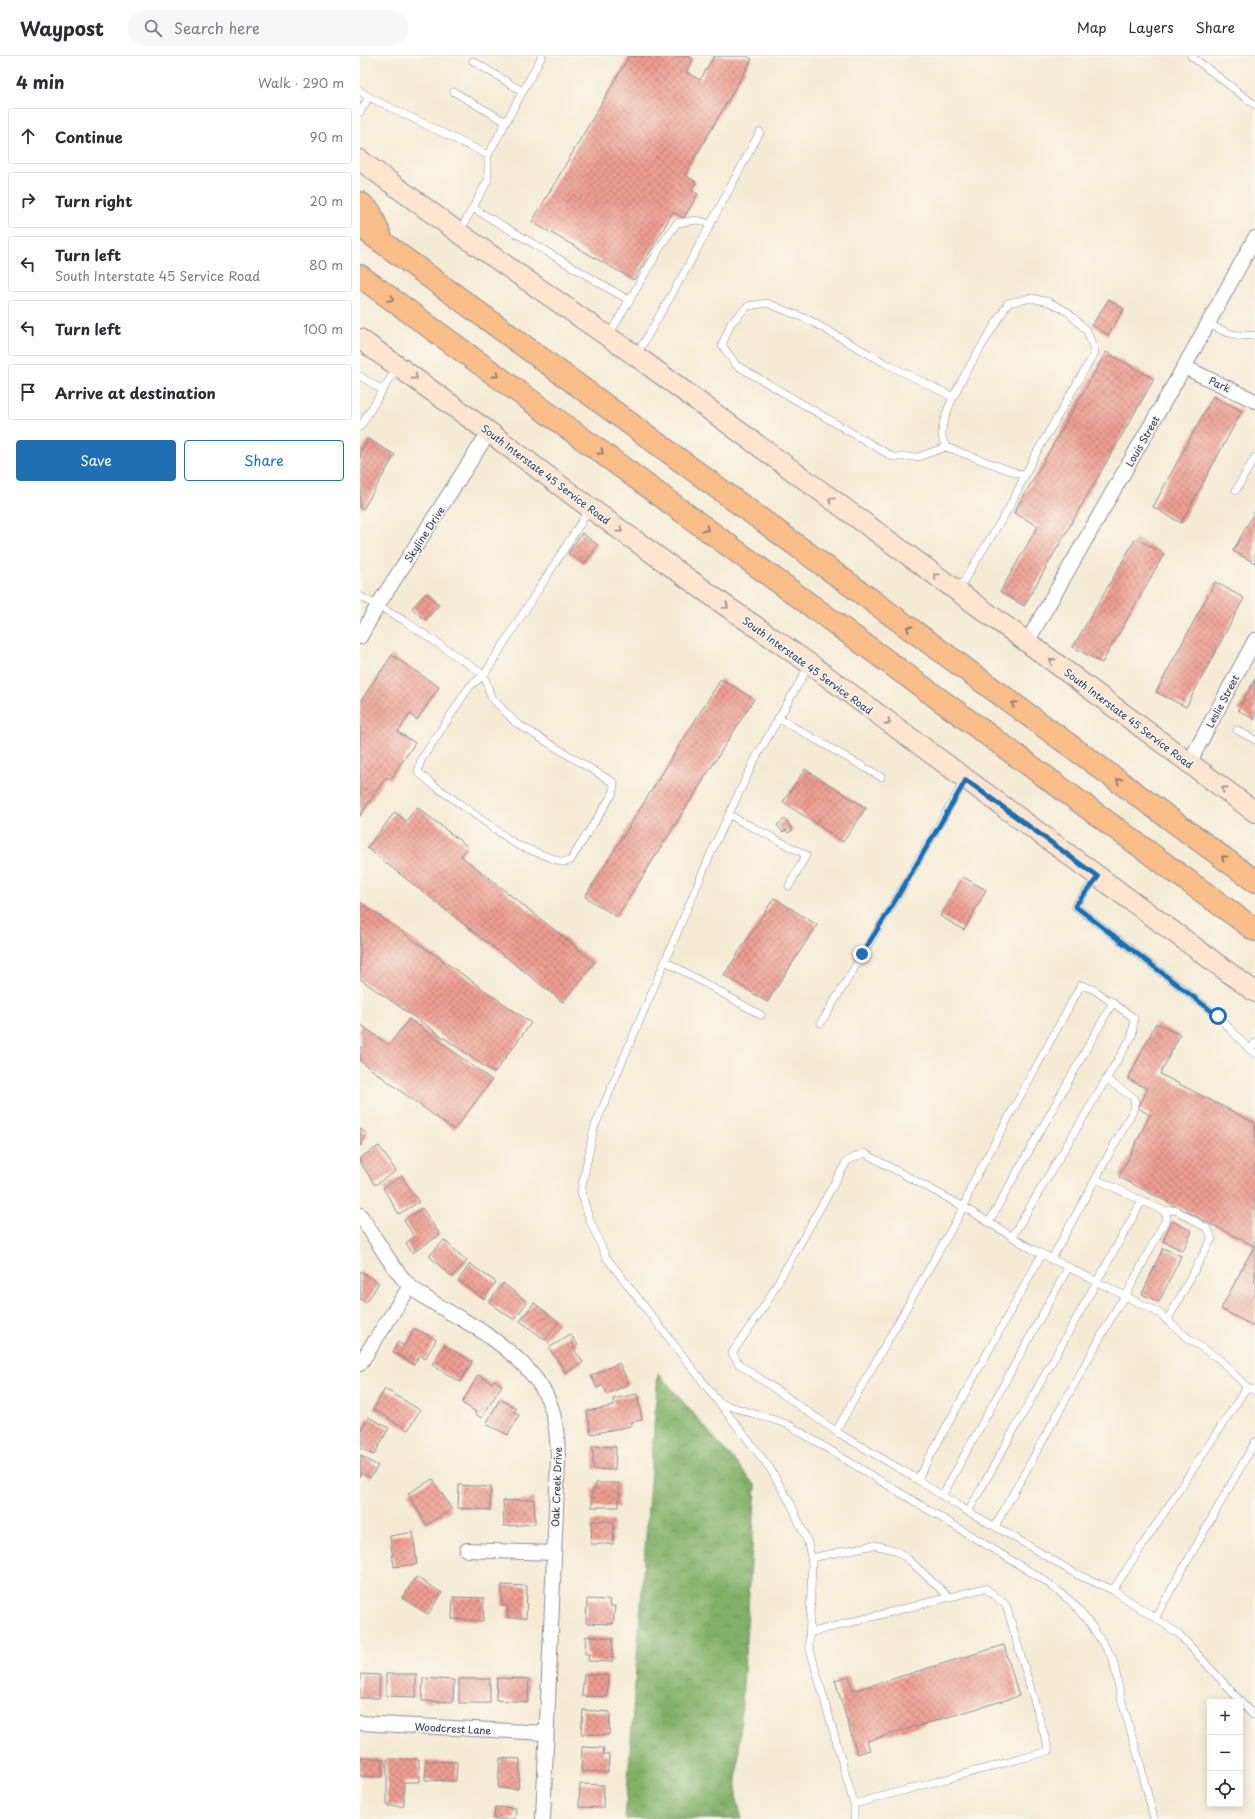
<!DOCTYPE html>
<meta charset="utf-8">
<style>
:root{--surface:#fff;--page:#f7f7f7;--text:#2b2b33;--muted:#7c7c81;--line:#e1e1e2;--accent:#1f6fb2}
body{margin:0;font-family:"Playpen Sans",sans-serif;background:var(--page);color:var(--text)}
.controls{position:absolute;right:12px;bottom:12px;display:grid;overflow:hidden;border-radius:4px;box-shadow:0 2px 10px #0003}
.controls button{width:36px;height:36px;display:grid;place-items:center;padding:0;border:0;border-bottom:1px solid var(--line);background:var(--surface);color:var(--text);font:20px sans-serif}
.stop{position:absolute;width:12px;height:12px;margin:-9px;border:3px solid #1f6fb2;border-radius:50%;background:#fff}
.stop.end{background:#1f6fb2;border-color:#fff;box-shadow:0 1px 4px #0008}
.list{margin:0;padding:0;list-style:none}
h2{display:flex;justify-content:space-between;align-items:center;height:52px;margin:0;padding:0 16px;font-size:17px}
h2 small{font-size:13px;font-weight:400;color:var(--muted)}
.list li{display:grid;grid-template-columns:26px 1fr auto;gap:12px;align-items:center;box-sizing:border-box;height:56px;margin:0 8px 8px;padding:0 8px;border:1px solid var(--line);border-radius:4px}
.list b{display:block;font-size:15px;white-space:nowrap}
.list p{margin:0;font-size:13px;white-space:nowrap;color:var(--muted)}
.list em{font-size:13px;font-style:normal;color:var(--muted)}
.actions{display:flex;gap:8px;padding:12px 16px}
.actions a{flex:1;padding:9px 0;border:1px solid var(--accent);border-radius:4px;text-align:center;font-size:14px;color:var(--accent)}
.actions .main{background:var(--accent);color:#fff}
.icon{flex:none;width:22px;height:22px;fill:none;stroke:currentColor;stroke-width:2;stroke-linecap:round;stroke-linejoin:round}
.map{position:relative;flex:none;width:895px;height:1763px;overflow:hidden}
header{display:flex;align-items:center;gap:24px;box-sizing:border-box;height:56px;padding:0 20px;background:var(--surface);border-bottom:1px solid var(--line)}
header strong{font-size:19px}
nav{display:flex;gap:22px;margin-inline-start:auto;font-size:14px}
.search{width:280px;height:36px;background:var(--page);display:flex;align-items:center;gap:10px;box-sizing:border-box;padding:0 14px;border-radius:22px;color:var(--muted);font-size:15px}
main{display:flex}
aside{flex:1;background:var(--surface)}
.map>svg:first-child{display:block}
.forest{fill:url(#forest-crowns);stroke:#4e7063}
.building{fill:url(#building-cross-hatch)}
.lines{fill:none;stroke-linecap:round;stroke-linejoin:round}
.lane-casing{stroke:#888d9a;stroke-width:8}
.street-casing{stroke:#888d9a;stroke-width:16}
.secondary-casing{stroke:#888d9a;stroke-width:22}
.highway-casing{stroke:#888d9a;stroke-width:24}
.lane{stroke:#fff;stroke-width:7}
.street{stroke:#fff;stroke-width:14}
.secondary{stroke:#fde5d0;stroke-width:20}
.highway{stroke:#f9bd89;stroke-width:22}
.oneway{stroke:#7f6f71}
.oneway2{stroke:#8c8a97}
.route{stroke:#1f6fb2;stroke-width:5}
.labels{text-anchor:middle;dominant-baseline:central;stroke-width:3;stroke-linejoin:round;paint-order:stroke}
.street-label{font-size:10px;fill:#1b2f5e;stroke:#fbf7ec}
</style>
<header>
<strong>Waypost</strong>
<div class="search"><svg class="icon" aria-label="search" viewBox="0 0 24 24"><circle cx="10" cy="10" r="6"/><path d="M15 15l6 6"/></svg>Search here</div>
<nav><a>Map</a><a>Layers</a><a>Share</a></nav>
</header>
<main>
<aside>
<h2>4 min<small>Walk · 290 m</small></h2>
<ul class="list">
<li><svg class="icon" aria-label="ahead" viewBox="0 0 24 24"><path d="M12 20V5M6 11l6-6 6 6"/></svg><div><b>Continue</b></div><em>90 m</em></li>
<li><svg class="icon" aria-label="right" viewBox="0 0 24 24"><path d="M7 20v-9h11M14 6l5 5-5 5"/></svg><div><b>Turn right</b></div><em>20 m</em></li>
<li><svg class="icon" aria-label="left" viewBox="0 0 24 24"><path d="M17 20v-9H6M10 6l-5 5 5 5"/></svg><div><b>Turn left</b><p>South Interstate 45 Service Road</p></div><em>80 m</em></li>
<li><svg class="icon" aria-label="left" viewBox="0 0 24 24"><path d="M17 20v-9H6M10 6l-5 5 5 5"/></svg><div><b>Turn left</b></div><em>100 m</em></li>
<li><svg class="icon" aria-label="arrive" viewBox="0 0 24 24"><path d="M6 21V4h12l-3 4 3 4H6"/></svg><div><b>Arrive at destination</b></div></li>
</ul>
<div class="actions"><a class="main">Save</a><a>Share</a></div>
</aside>
<div class="map">
<svg width="895" height="1763" viewBox="0 0 895 1763">
<defs>
<pattern id="forest-crowns" width="20" height="18" patternUnits="userSpaceOnUse"><rect width="20" height="18" fill="#81b068"/><path d="M2 6a3 3 0 1 1 6 0M12 15a3 3 0 1 1 6 0" fill="none" stroke="#699059"/></pattern>
<pattern id="building-cross-hatch" width="8" height="8" patternUnits="userSpaceOnUse"><rect width="8" height="8" fill="#ee9d90"/><path d="M0 0l8 8M0 8l8-8" fill="none" stroke="#c08079"/></pattern>
</defs>
<rect width="100%" height="100%" fill="#fbf7ec"/>
<filter id="ink" filterUnits="userSpaceOnUse"><feTurbulence type="fractalNoise" baseFrequency=".025" numOctaves="2"/><feDisplacementMap in="SourceGraphic" scale="8" xChannelSelector="R" yChannelSelector="G"/><feConvolveMatrix kernelMatrix="1 2 1 2 8 2 1 2 1" color-interpolation-filters="sRGB"/></filter>
<filter id="wash" filterUnits="userSpaceOnUse"><feTurbulence type="fractalNoise" baseFrequency=".012" numOctaves="4" result="noise"/><feDisplacementMap in="SourceGraphic" scale="16" xChannelSelector="R" yChannelSelector="G"/><feGaussianBlur stdDeviation="0.9" result="paint"/><feColorMatrix in="noise" values="0 0 0 0 0 0 0 0 0 0 0 0 0 0 0 0 0 1.4 0 .05"/><feComposite in="paint" operator="in"/></filter>
<g filter="url(#wash)">
<rect width="100%" height="100%" fill="#f5ebd5"/>
<path class="forest" d="M298 1317 396 1430 376 1740 382 1763H265Z"/>
<g id="blocks">
<path class="building" d="M269 0H328L333 3 326 16 340 24 354 0H387L392 3 325 119 336 126 331 134 338 138 324 162 313 156 274 224 172 166Z
M749 243 764 253 748 279 732 269Z
M746 296 794 323 664 550 640 536 678 470 654 457Z
M853 340 882 355 821 467 793 451Z
M8 383 35 399 3 453 0 452V396Z
M895 455V507L873 495Z
M222 477 238 489 224 508 208 497Z
M776 482 804 498 742 607 713 591Z
M855 526 884 542 826 651 796 636Z
M66 537 79 549 65 564 52 552Z
M32 599 79 631 57 664 50 658 38 676 55 687 30 724 26 721 0 760V646Z
M361 623 394 643 257 861 225 841Z
M895 623V664L878 654Z
M445 713 506 752 483 786 423 746Z
M57 751 108 791 101 800 235 906 203 946 7 792 35 756 46 765Z
M425 763 433 774 428 777 426 774 423 776 417 769Z
M603 821 626 834 604 874 580 860Z
M414 842 457 869 407 946 364 919Z
M0 846 171 967 134 1017 0 923Z
M49 963 132 1024 94 1074 0 1005V968L29 989Z
M796 967 820 979 800 1018 895 1067V1271L861 1253 894 1190 759 1121 790 1059 778 1052 788 1033 768 1023Z
M0 1073 7 1078 0 1090Z
M19 1090 36 1115 15 1129 0 1106V1102Z
M42 1120 59 1146 39 1158 23 1132Z
M62 1152 80 1179 52 1197 46 1187 54 1181 44 1164Z
M812 1165 832 1175 823 1195 803 1185Z
M84 1184 107 1205 92 1221 69 1200Z
M803 1192 821 1200 799 1246 782 1238Z
M110 1208 136 1226 124 1243 98 1225Z
M0 1215 19 1227 6 1247 0 1243Z
M143 1227 167 1246 154 1264 129 1246Z
M174 1247 199 1266 185 1284 160 1265Z
M55 1272 76 1284 65 1303 60 1299 54 1309 33 1296 38 1286 44 1290Z
M210 1278 218 1289 213 1292 223 1306 206 1317 189 1292Z
M84 1289 112 1306 100 1326 72 1309Z
M259 1307 269 1328 247 1338 243 1329 237 1332 231 1320Z
M118 1319 132 1327 134 1324 142 1329 122 1362 115 1358 116 1356 102 1347Z
M25 1333 60 1354 48 1374 13 1353Z
M277 1338 282 1364 271 1366V1370L231 1378 227 1355 254 1350 253 1343Z
M140 1343 156 1352 154 1356 159 1359 148 1379 126 1368Z
M8 1361 29 1372 14 1399 0 1392V1376Z
M233 1390 256 1391 255 1414 233 1413Z
M0 1399 18 1410 10 1422 2 1417 0 1421Z
M73 1423 92 1454 66 1469 48 1437Z
M236 1427H259V1451H232V1433H236Z
M99 1429 131 1431 130 1454 98 1452Z
M174 1443 175 1468 144 1470 143 1445Z
M232 1465H254L253 1488H231Z
M53 1476 57 1508 34 1511 30 1480Z
M56 1521 82 1537 68 1558 42 1542Z
M142 1529 167 1530 166 1562H147L148 1550H142Z
M93 1541 124 1542 123 1565 92 1563Z
M227 1543 250 1544 249 1550H255L253 1568 226 1567Z
M226 1580 253 1582 252 1606 228 1605 229 1598H225Z
M644 1589 659 1640 507 1685 510 1694 497 1698 475 1624 489 1620 493 1635Z
M0 1618 20 1619 19 1642H0Z
M26 1618H56V1641L26 1640Z
M224 1618 248 1619 247 1641 222 1640Z
M63 1622 94 1624 93 1646 62 1645Z
M137 1622 169 1623 168 1646 136 1644Z
M99 1623H130V1647H99Z
M223 1654 250 1656 249 1679 221 1678Z
M222 1691 244 1692 243 1698H249L248 1716 221 1715Z
M0 1701 23 1703 22 1721 0 1720Z
M140 1702 160 1703 158 1733 138 1732Z
M27 1703H59V1726H44V1750H27Z
M66 1705 97 1706 96 1725 65 1724Z
M220 1728 244 1729 243 1752 219 1751Z
M135 1751 156 1752 155 1763H134Z"/>
</g>
</g>
<g filter="url(#ink)">
<use href="#blocks" fill-opacity="0" stroke="#888d9a" stroke-width="1"/>
<g class="lines">
<defs>
<path id="lane" d="M831 0 895 49
M113 5 162 35
M0 35 9 41 0 56
M94 36 146 66
M9 41 128 99
M113 152 270 245
M100 175 128 124V99L182 0
M848 267C863 276 877 282 895 279
M249 279 306 182 317 167 337 164 351 168
M276 300 327 212 400 76
M0 320 22 334
M0 371 37 311
M586 391 558 401H533L376 309 362 289 371 267 388 250 407 247 449 264 523 306 593 341
M876 434 895 401
M598 534 649 452 673 403 735 296 727 275 708 256 689 246 671 242 648 247C632 275 580 350 582 379 582 383 584 387 586 391L665 420
M0 540 45 565 124 619 229 454
M124 619 131 641 156 667 254 727 253 737 210 805 202 806 157 789 71 727 58 716 61 704 110 630Z
M418 662 521 721
M877 674 895 684
M369 759 446 799 429 830
M737 821 715 850 858 960 890 994
M305 905 401 959
M461 967 535 845 605 724
M895 987 890 994 895 998
M804 1155 816 1154 848 1173 852 1182 807 1265
M629 1166 753 946
M652 1181 772 980 774 962 733 933 721 929 611 1130 604 1151 672 1193 799 1257 829 1283 859 1303 887 1331 895 1335
M691 1204 775 1051 774 1042 746 1023
M359 1347 427 1368 684 1524 713 1547 731 1569 753 1603 761 1642 780 1707 794 1763
M476 1375 604 1151 504 1097 487 1105 405 1249 372 1297 379 1308 480 1378 547 1417 600 1451 659 1484 716 1518 753 1534 887 1331
M557 1424 682 1198
M582 1440 708 1212
M608 1456 782 1145
M635 1470 758 1250 765 1241 807 1161 804 1155 736 1123
M451 1502 514 1489 535 1494 548 1503 589 1541
M753 1534 819 1578 893 1659H895
M795 1562 895 1386
M449 1577 625 1532 646 1549 689 1695 494 1748 449 1590 452 1507 448 1487 431 1448 409 1411 246 1201 229 1162 221 1135 234 1072 354 790 394 705 450 608
M494 1763V1748"/>
<path id="street" d="M824 311 895 345
M0 581 18 549 129 376
M667 586 824 311 895 182
M829 707 895 584
M0 1159C14 1179 34 1216 51 1231 68 1245 86 1254 105 1265 138 1284 181 1316 192 1354 197 1371 198 1388 198 1406L183 1763
M0 1308 50 1230
M107 1494 194 1497
M0 1667 186 1677"/>
<path id="secondary" d="M0 104 99 177 276 300 667 586 895 756
M0 283 129 376 230 452 366 550 450 608 895 936"/>
<path id="highway" d="M0 147 10 156 23 187
M0 170 895 825
M0 220 895 874"/>
</defs>
<use href="#lane" class="lane-casing"/>
<use href="#street" class="street-casing"/>
<use href="#secondary" class="secondary-casing"/>
<use href="#highway" class="highway-casing"/>
<use href="#lane" class="lane"/>
<use href="#street" class="street"/>
<use href="#secondary" class="secondary"/>
<use href="#highway" class="highway"/>
</g>
<defs><path id="oneway-chevron" d="M-2-3.5L2.5 0L-2 3.5" fill="none" stroke-width="1.6" stroke-linecap="round" stroke-linejoin="round"/></defs>
<g class="oneway">
<use href="#oneway-chevron" transform="translate(31 243) rotate(36)"/>
<use href="#oneway-chevron" transform="translate(136 319) rotate(36)"/>
<use href="#oneway-chevron" transform="translate(241 396) rotate(36)"/>
<use href="#oneway-chevron" transform="translate(346 473) rotate(36)"/>
<use href="#oneway-chevron" transform="translate(549 572) rotate(-144)"/>
<use href="#oneway-chevron" transform="translate(654 648) rotate(-144)"/>
<use href="#oneway-chevron" transform="translate(759 725) rotate(-144)"/>
<use href="#oneway-chevron" transform="translate(864 802) rotate(-144)"/>
</g>
<g class="oneway2">
<use href="#oneway-chevron" transform="translate(55 321) rotate(36)"/>
<use href="#oneway-chevron" transform="translate(471 444) rotate(-144)"/>
<use href="#oneway-chevron" transform="translate(260 474) rotate(36)"/>
<use href="#oneway-chevron" transform="translate(576 520) rotate(-144)"/>
<use href="#oneway-chevron" transform="translate(366 550) rotate(35)"/>
<use href="#oneway-chevron" transform="translate(692 605) rotate(-143)"/>
<use href="#oneway-chevron" transform="translate(528 666) rotate(37)"/>
<use href="#oneway-chevron" transform="translate(864 733) rotate(-143)"/>
</g>
</g>
<g class="lines" filter="url(#ink)">
<path class="route" d="M502 898 535 845 606 724 738 821 715 850 858 960"/>
</g>
<g class="labels">
<g class="street-label">
<text transform="translate(860 328) rotate(25)">Park</text>
<text transform="translate(782 385) rotate(-60)">Louis Street</text>
<text transform="translate(186 418) rotate(37)">South Interstate 45 Service Road</text>
<text transform="translate(64 478) rotate(-57)">Skyline Drive</text>
<text transform="translate(448 609) rotate(36)">South Interstate 45 Service Road</text>
<text transform="translate(862 645) rotate(-62)">Leslie Street</text>
<text transform="translate(769 662) rotate(37)">South Interstate 45 Service Road</text>
<text transform="translate(196 1431) rotate(-88)">Oak Creek Drive</text>
<text transform="translate(93 1672) rotate(3)">Woodcrest Lane</text>
</g>
</g>
</svg>
<div class="controls">
<button>+</button>
<button>−</button>
<button><svg class="icon" aria-label="locate" viewBox="0 0 24 24"><circle cx="12" cy="12" r="6"/><path d="M12 2v4M12 18v4M2 12h4M18 12h4"/></svg></button>
</div>
<div class="stop" style="left:858px;top:960px"></div>
<div class="stop end" style="left:502px;top:898px"></div>
</div>
</main>
